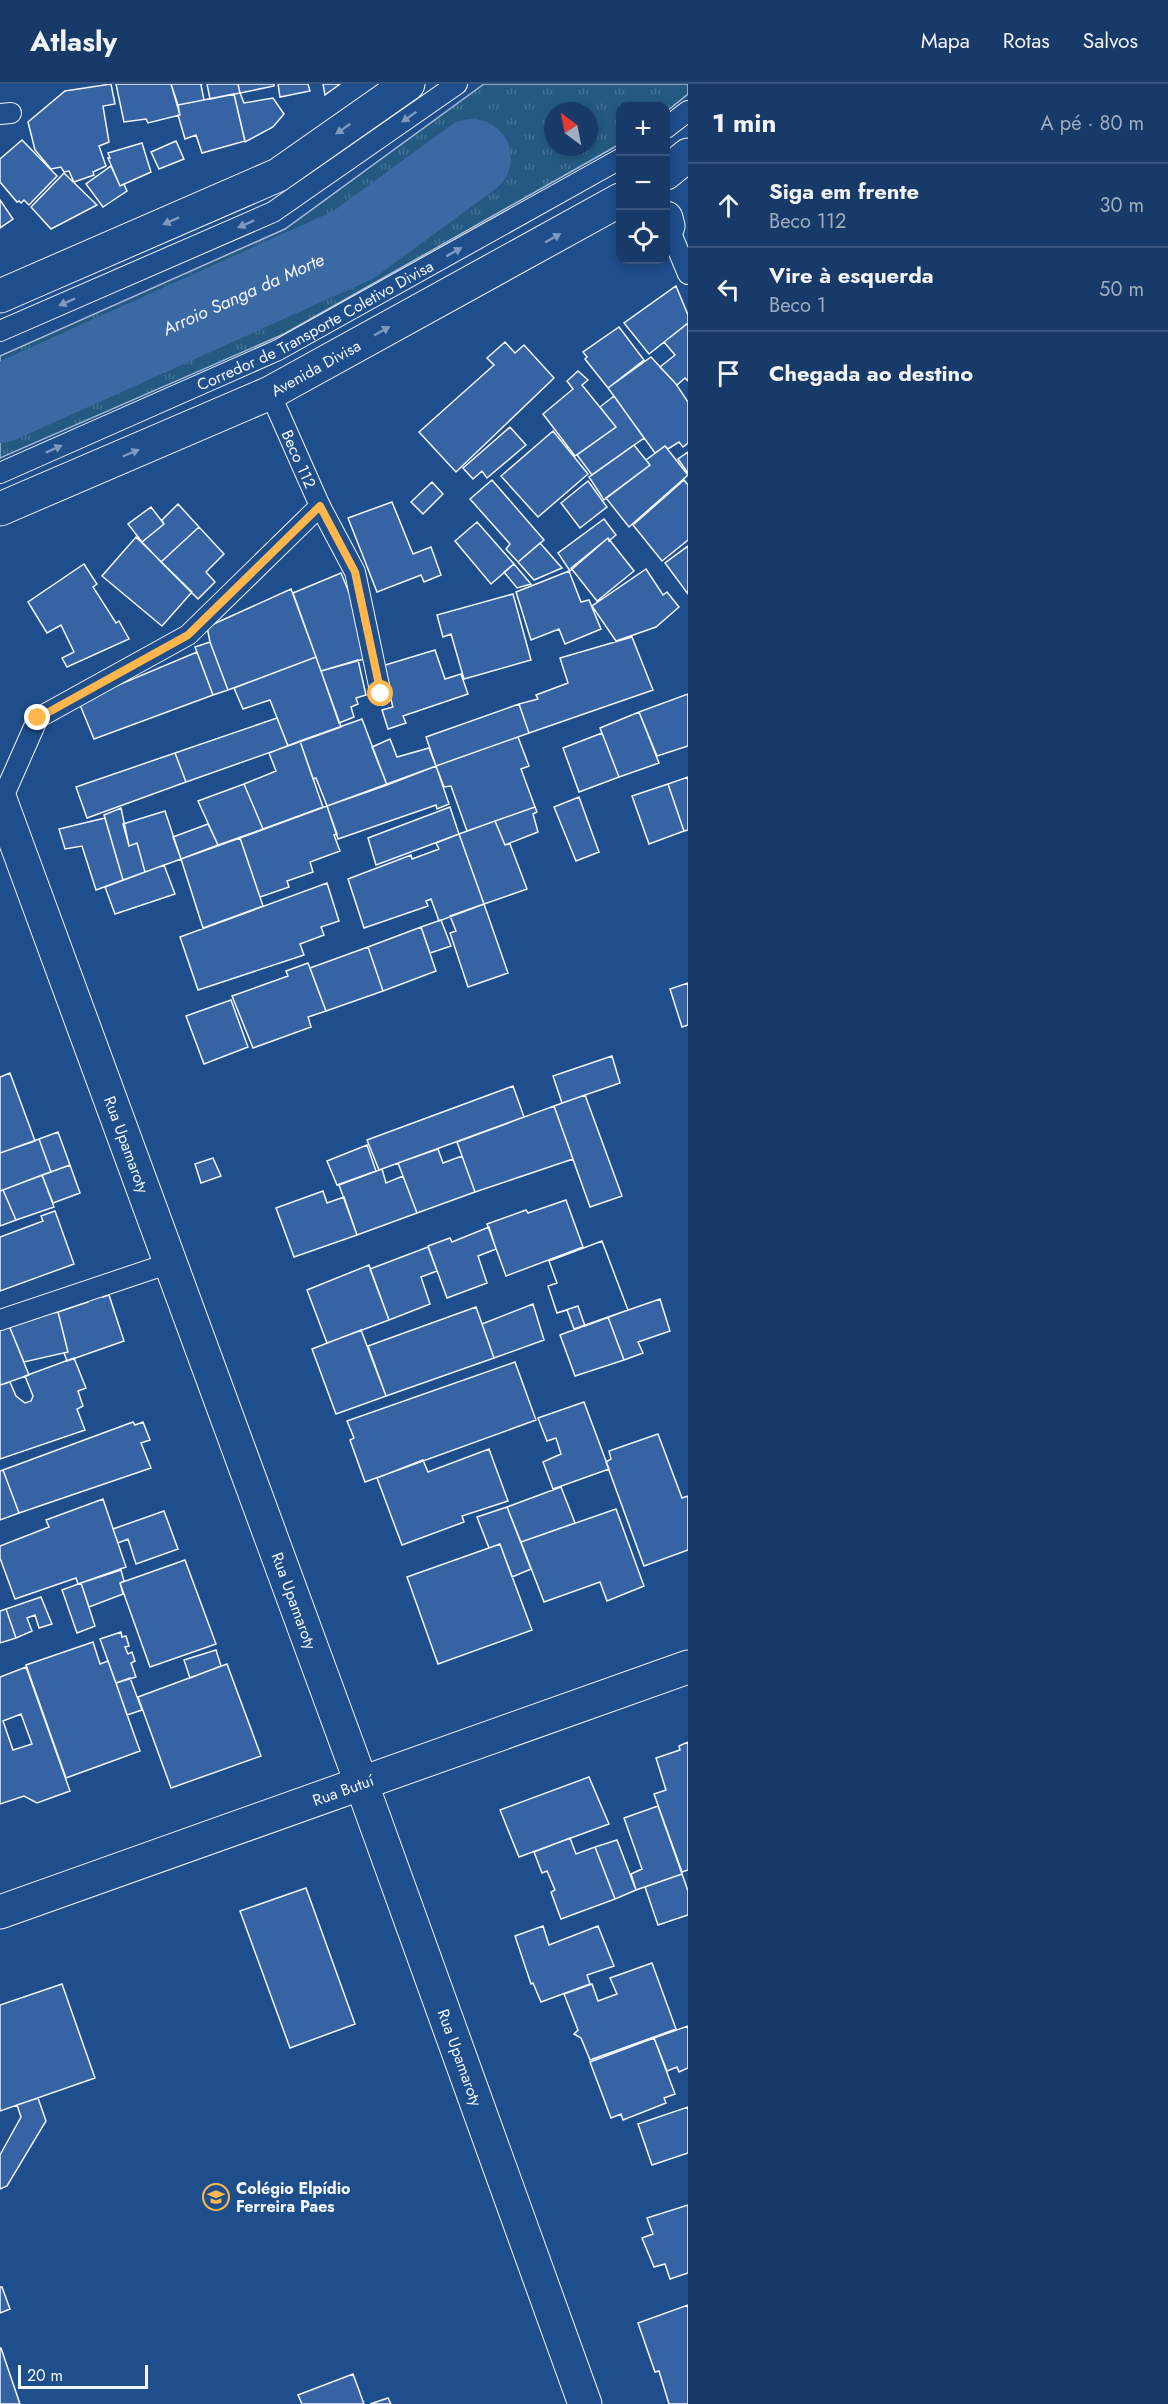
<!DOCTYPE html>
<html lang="pt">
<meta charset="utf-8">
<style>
:root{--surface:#173a69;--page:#244571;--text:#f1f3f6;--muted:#9eadc0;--line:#36547d}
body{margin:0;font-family:Jost,sans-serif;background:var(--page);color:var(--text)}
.controls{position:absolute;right:18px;top:18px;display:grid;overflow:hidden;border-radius:12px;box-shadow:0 3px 9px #0003}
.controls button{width:54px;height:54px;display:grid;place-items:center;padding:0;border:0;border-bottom:2px solid var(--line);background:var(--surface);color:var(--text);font:30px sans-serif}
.compass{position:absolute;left:544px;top:18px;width:54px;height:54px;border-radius:50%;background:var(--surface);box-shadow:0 3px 9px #0003;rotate:328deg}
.scale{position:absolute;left:18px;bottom:15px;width:130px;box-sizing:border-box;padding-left:6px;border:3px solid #f2f6ff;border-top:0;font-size:16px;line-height:21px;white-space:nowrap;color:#f2f6ff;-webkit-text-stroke:4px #1f4e8c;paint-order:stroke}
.stop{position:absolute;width:18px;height:18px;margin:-14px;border:4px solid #ffb74d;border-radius:50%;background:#fff}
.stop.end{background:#ffb74d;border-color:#fff;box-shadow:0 2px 6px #0008}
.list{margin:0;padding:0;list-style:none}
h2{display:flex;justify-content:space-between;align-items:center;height:78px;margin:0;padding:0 24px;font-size:26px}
h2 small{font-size:20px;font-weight:400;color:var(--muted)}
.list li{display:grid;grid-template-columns:39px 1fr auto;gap:18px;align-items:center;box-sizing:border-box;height:84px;padding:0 24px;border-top:2px solid var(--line)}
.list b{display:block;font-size:22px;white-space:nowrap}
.list p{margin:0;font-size:20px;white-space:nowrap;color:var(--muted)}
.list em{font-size:20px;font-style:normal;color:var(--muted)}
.icon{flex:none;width:33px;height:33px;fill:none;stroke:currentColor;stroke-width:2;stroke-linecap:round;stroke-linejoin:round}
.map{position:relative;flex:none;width:688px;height:2320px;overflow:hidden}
header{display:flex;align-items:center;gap:36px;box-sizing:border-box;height:84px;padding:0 30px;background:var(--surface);border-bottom:2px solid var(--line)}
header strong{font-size:28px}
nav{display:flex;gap:33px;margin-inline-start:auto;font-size:21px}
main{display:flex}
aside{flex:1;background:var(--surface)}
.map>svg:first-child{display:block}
.grass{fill:url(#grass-tufts);stroke:#a8bbd7;stroke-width:1.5;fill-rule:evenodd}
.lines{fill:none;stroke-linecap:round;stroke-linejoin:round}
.river{stroke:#3b69a3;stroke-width:78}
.building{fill:#3563a3;stroke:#f2f6ff;stroke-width:1.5;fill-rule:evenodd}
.service-casing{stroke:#f2f6ff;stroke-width:22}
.minor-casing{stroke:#f2f6ff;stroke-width:35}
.tertiary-casing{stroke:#f2f6ff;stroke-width:35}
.secondary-casing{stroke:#f2f6ff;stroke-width:35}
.service{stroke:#1f4e8c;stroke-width:20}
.minor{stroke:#1f4e8c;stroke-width:33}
.tertiary{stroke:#1f4e8c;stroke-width:33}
.secondary{stroke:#1f4e8c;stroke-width:33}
.oneway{fill:#7e9ac0}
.route{stroke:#ffb74d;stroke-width:8}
.labels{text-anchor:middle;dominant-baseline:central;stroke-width:4.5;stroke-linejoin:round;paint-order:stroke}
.street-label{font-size:16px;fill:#f2f6ff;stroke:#1f4e8c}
.poi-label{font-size:16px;font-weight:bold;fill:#f2f6ff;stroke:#1f4e8c;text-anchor:start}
.water-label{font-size:18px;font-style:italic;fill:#f2f6ff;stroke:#1f4e8c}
</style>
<header>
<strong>Atlasly</strong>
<nav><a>Mapa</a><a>Rotas</a><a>Salvos</a></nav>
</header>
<main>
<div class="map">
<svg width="688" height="2320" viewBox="0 0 688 2320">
<defs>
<pattern id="grass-tufts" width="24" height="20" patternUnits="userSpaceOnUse" patternTransform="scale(1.5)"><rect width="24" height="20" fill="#245a82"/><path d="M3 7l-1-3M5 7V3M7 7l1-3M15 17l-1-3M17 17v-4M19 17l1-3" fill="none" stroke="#447295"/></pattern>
</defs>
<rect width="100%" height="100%" fill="#1f4e8c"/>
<path class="grass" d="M484 0H688V10L666 28V22H620V60L284 250 0 374V345L356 185 495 84 464 53 351 138 0 293V272L285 145ZM553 27H589V63H553Z"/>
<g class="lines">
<path class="river" id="s1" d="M0 320 353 161 472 74"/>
</g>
<path class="building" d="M111 0 115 20 103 22 109 58 99 62 106 82 93 88 94 91 74 98 69 87 64 88 61 83 51 85 35 66 28 38 65 7Z
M116 0H171L180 31 148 39 146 35 124 38Z
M171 0H202L201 1 204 16 178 21Z
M207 0H238L240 9 210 15Z
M238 0H274V2L240 9Z
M278 0H308L310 7 280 13Z
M323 0H340L325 11Z
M240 9 244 19 273 14 284 30 273 43 245 58 234 10Z
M234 10 245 57 202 69 196 51 185 55 178 31H180L178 21Z
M22 56 57 92 29 121 24 116 21 119 19 117 17 118 0 98V75Z
M176 57 184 75 159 85 151 68Z
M142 59 151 88 120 102 108 74H110L108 69Z
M111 82 120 102 124 100 127 107 103 123 86 100Z
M64 89 97 121 51 145 31 123Z
M0 116 13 135 0 144Z
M676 202 688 231V239L649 270 624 239Z
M688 239V297L685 294 677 301 660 283 675 271 664 258Z
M619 243 644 276 608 304 585 275 587 273 583 268Z
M505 258 515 269 524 261 554 294 456 388 419 348 494 281 487 274Z
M651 273 676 300 688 318V359L683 363 679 358 668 365 665 362 655 369 608 304Z
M578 287 588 296 582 301 616 343 575 372 543 330 573 305 567 297Z
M614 312 644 354 592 391 577 371 616 343 600 323Z
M510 343 526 361 487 394 482 387 473 395 463 384Z
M553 347 588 390 538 433 501 392Z
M634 361 650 381 604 416 589 393Z
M665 362 688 391 629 443 606 414 650 381 646 376Z
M688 368V389L678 375Z
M492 396 544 456 518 478 506 465 510 460 470 415Z
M684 396 688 401V456L662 477 633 441Z
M588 397 607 423 580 444 561 419Z
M432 398 443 410 423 430 411 418Z
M392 418 413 470 431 463 441 491 424 498 421 491 377 508 348 434Z
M178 420 199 443 161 478 142 458 164 440 162 436Z
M151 423 164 440 142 458 128 440Z
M604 435 616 451 609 457 608 454 570 487 558 469Z
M477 438 514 480 491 500 455 457Z
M199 443 224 470 206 488 215 498 198 515 161 478Z
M136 453 192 508 162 542 102 492Z
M608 454 634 487 597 517 571 484Z
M540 459 562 484 534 496 518 478Z
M688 462V510L665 479Z
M84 480 97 500 93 503 116 539 119 537 129 555 67 583 62 574 74 568 61 541 47 549 28 518Z
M514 480 531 500 517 504 504 488Z
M646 485 663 511 667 508 679 523 656 543 616 557 592 522Z
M569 487 581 518 589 516 601 545 565 560 559 545 531 556 516 508Z
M341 489 355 523 368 574 321 587 293 509Z
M291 505 316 573 228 606 210 558 207 543Z
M513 510 531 576 464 595 451 550 443 553 437 531Z
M632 553 653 606 529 649 519 620 538 615 536 611 568 599 560 574Z
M210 558 228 606 213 611 195 563Z
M435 566 445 595 461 590 468 610 403 632 406 639 388 645 382 626 393 623 382 582Z
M197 568 213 611 94 655 80 621 85 615Z
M316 573 341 643 288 662 270 616 243 625 234 604Z
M358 576 366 611 356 614 358 620 351 623 354 633 339 639 321 587Z
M688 610V662L657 672 639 628Z
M519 620 529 649 436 682 426 653Z
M639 628 659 679 619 693 600 644Z
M277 634 288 662 186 698 175 669Z
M362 635 387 701 327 722 316 694 313 695 300 657Z
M602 649 619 693 579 708 563 664Z
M518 653 529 682 521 685 535 723 467 747 451 702 444 703 436 682Z
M390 655 397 673 429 664 436 682 387 701 372 663Z
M300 657 323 723 263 745 244 700 276 687 269 669Z
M175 669 186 698 87 734 76 703Z
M436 682 449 720 437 725 436 721 338 755 327 722Z
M688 693V746L684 747 668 700Z
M244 700 263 745 218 761 198 717Z
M668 700 684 747 649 760 632 712Z
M579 713 599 768 576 777 554 723Z
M327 722 337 750 334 751 340 767 310 778 313 788 287 797 289 803 260 813 240 754Z
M450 723 459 750 376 781 368 754Z
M535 723 537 728 533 730 538 748 505 761 495 737Z
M121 724 129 762 137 759 145 788 123 796 104 731Z
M165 727 181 775 145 788 137 759 129 762 123 740Z
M105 734 123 796 96 806 82 762 65 765 59 745Z
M495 737 505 761 510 760 527 805 484 820 459 750Z
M208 740 218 761 181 775 173 753Z
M459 750 484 820 439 837 431 815 426 817 428 822 364 844 348 795 411 771 412 775 439 765 436 759Z
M240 754 263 822 203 844 181 775Z
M164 781 175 810 115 830 105 803Z
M327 799 339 837 321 843 324 851 300 860 304 871 198 906 180 853Z
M484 820 508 889 468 903 450 849 456 847 450 832Z
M441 836 451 862 430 869 421 843Z
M421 843 436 887 383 907 368 863Z
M368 863 383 907 326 927 310 884Z
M308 879 326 927 308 933 311 943 253 964 232 912 288 892 286 887Z
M688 899V941L682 943 670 905Z
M231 916 248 963 204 980 186 932Z
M612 972 620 999 562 1019 553 992Z
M10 989 35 1057 0 1069V993Z
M513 1002 524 1033 379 1086 367 1056Z
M585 1011 622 1112 590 1123 554 1022Z
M554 1022 573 1075 475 1108 457 1058Z
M58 1048 70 1081 51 1088 39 1055Z
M39 1055 51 1088 0 1107V1069Z
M367 1061 376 1087 337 1101 327 1077Z
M438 1065 443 1079 462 1072 475 1108 417 1129 398 1079Z
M213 1074 221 1092 201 1099 195 1080Z
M70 1081 80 1109 53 1119 42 1091Z
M382 1085 386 1099 403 1092 417 1129 357 1151 339 1101Z
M42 1091 54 1123 16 1136 3 1106Z
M3 1106 16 1136 0 1142V1107Z
M323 1107 327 1119 344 1113 357 1151 294 1173 276 1124Z
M566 1116 583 1163 506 1192 487 1140 526 1126 528 1129Z
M55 1127 74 1180 0 1207V1153L43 1137 41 1132Z
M489 1143 496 1165 478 1172 487 1199 447 1214 428 1162 450 1154 452 1158Z
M602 1157 628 1226 585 1242 578 1222 557 1229 548 1202 557 1199 549 1177Z
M602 1157 628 1226 574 1245 567 1226 557 1229 548 1202 557 1199 549 1177Z
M428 1163 437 1187 421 1193 430 1220 389 1236 370 1185Z
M369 1181 389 1236 327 1259 307 1206Z
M101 1205 103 1213 109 1211 124 1257 67 1277 64 1269 68 1268 58 1228 88 1218 86 1211Z
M660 1215 670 1247 638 1258 643 1269 624 1276 608 1233Z
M533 1220 544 1256 494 1274 482 1240Z
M476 1223 494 1274 386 1312 368 1262Z
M58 1228 68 1268 24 1278 8 1239Z
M608 1233 624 1276 575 1292 560 1251Z
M8 1239 29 1291 0 1301V1242Z
M361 1246 386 1312 336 1330 312 1265Z
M74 1274 86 1304 78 1307 83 1322 77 1325 85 1346 0 1375V1301L10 1298 16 1312 25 1319 31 1317 33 1312 25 1292Z
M515 1278 536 1336 365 1398 350 1356 354 1354 347 1337Z
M584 1318 609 1385 553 1405 543 1378 561 1370 556 1354 547 1357 538 1334Z
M133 1338 135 1341 143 1338 150 1356 141 1359 151 1384 19 1429 3 1386Z
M658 1350 682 1414 688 1412V1466L644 1482 606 1378 611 1375 609 1367Z
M489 1365 508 1417 462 1432 464 1438 402 1461 377 1394 423 1376 428 1388Z
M3 1386 19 1429 0 1436V1387Z
M561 1403 575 1439 521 1458 507 1423Z
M103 1415 126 1483 78 1500 76 1494 15 1515 0 1474V1462L49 1443 46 1436Z
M507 1423 531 1485 512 1493 500 1460 489 1464 477 1433Z
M616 1425 644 1502 607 1517 600 1498 544 1518 521 1458Z
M164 1427 178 1465 136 1480 128 1455 118 1459 113 1445Z
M500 1460 532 1546 438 1580 407 1493Z
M185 1476 216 1560 150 1583 120 1499Z
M121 1486 124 1497 120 1499 123 1510 89 1523 81 1499Z
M81 1499 95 1542 77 1549 62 1506Z
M41 1513 52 1540 39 1544 35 1531 27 1534 32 1547 16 1554 6 1525Z
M6 1525 16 1554 0 1559V1527Z
M121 1548 122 1553 126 1552 129 1562 125 1563 128 1570 132 1568 135 1577 131 1579 136 1593 116 1599 100 1555Z
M93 1558 100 1580 108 1577 140 1667 66 1694 26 1581Z
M216 1566 221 1582 190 1594 184 1576Z
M227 1580 261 1672 171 1704 138 1613Z
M26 1583 70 1707 37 1719 24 1712 0 1720V1593ZM21 1630 32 1660 13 1666 3 1637Z
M130 1594 142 1626 127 1631 116 1599Z
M688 1658V1786L682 1788 654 1710 666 1706 656 1674 680 1666 679 1662Z
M589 1693 609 1740 519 1773 500 1726Z
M658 1722 682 1790 636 1806 631 1790 642 1785 624 1734Z
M570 1754 576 1770 595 1763 615 1815 561 1835 551 1808 555 1806 547 1787 542 1789 534 1768Z
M617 1756 636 1806 615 1815 595 1763Z
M682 1790 688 1807V1831L658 1841 645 1803Z
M306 1804 355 1940 290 1964 240 1827Z
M543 1842 549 1861 598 1842 614 1882 587 1891 590 1900 541 1918 533 1899 531 1900 515 1852Z
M652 1879 676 1945 590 1976 581 1954 574 1950 578 1946 564 1910 592 1900 598 1917 617 1910 610 1894Z
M62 1900 95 1994 0 2027V1921Z
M688 1942V1984L679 1988 677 1983 667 1987 654 1954Z
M654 1954 675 2010 664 2014 666 2019 623 2036 621 2030 611 2034 590 1978Z
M38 2014 46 2037 7 2102 0 2105V2071L21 2033 17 2021Z
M688 2023V2069L652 2081 638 2040Z
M688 2121V2189L670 2195 665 2180 654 2183 642 2154 653 2150 647 2134Z
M0 2203H2L10 2225 0 2229Z
M688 2221V2320H669L659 2287 655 2288 638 2239Z
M0 2264H1L20 2320H0Z
M353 2290 364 2320H302L298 2311Z
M388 2314 391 2320H370Z"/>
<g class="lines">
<defs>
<g id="service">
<path d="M0 30 11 29"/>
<path d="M666 44 688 27"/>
<path d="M668 142 688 190"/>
<path d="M0 247 273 128 457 0"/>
<path id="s2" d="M270 309 320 422 355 488 381 611"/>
<path id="s3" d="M0 389 278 266 620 75"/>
<path d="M0 720 38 634 188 551 320 422"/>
<path d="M0 1236 170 1179"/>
</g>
<g id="minor">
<path d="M666 134 668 142"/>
<path id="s4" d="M0 715 362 1701 585 2320"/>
</g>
<g id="tertiary">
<path id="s5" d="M0 1828 688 1583"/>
</g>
<g id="secondary">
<path d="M666 89 688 71"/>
<path d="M0 212 278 91 408 0"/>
<path id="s6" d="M0 425 270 309 620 116"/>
</g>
</defs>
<use href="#service" class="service-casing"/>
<use href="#minor" class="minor-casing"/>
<use href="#tertiary" class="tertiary-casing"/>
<use href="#secondary" class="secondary-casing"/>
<use href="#service" class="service"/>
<use href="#minor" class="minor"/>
<use href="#tertiary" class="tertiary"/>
<use href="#secondary" class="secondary"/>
</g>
<defs><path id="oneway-solid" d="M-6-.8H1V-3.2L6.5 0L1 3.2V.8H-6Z" transform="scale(1.5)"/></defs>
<g class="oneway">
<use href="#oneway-solid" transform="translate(409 33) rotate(145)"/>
<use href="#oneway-solid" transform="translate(343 45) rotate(145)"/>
<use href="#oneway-solid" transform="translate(171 137) rotate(156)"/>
<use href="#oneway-solid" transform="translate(246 140) rotate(156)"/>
<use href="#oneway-solid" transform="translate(553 154) rotate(-29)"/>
<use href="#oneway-solid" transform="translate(454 168) rotate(-29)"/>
<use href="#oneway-solid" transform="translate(67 218) rotate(156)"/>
<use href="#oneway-solid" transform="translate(382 247) rotate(-29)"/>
<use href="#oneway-solid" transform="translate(54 365) rotate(-24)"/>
<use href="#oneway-solid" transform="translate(131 369) rotate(-23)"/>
</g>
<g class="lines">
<path class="route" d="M38 634 188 551 320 422 355 488 381 610"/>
</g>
<defs>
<symbol id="school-ring" viewBox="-11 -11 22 22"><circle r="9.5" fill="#1f4e8c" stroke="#ffb74d" stroke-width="1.5"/><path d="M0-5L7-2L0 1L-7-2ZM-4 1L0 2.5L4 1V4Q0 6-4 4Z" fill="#ffb74d"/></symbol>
</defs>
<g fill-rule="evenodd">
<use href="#school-ring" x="201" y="2098" width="30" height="30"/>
</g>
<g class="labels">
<g class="street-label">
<text stroke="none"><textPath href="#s3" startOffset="348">Corredor de Transporte Coletivo Divisa</textPath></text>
<text stroke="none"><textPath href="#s6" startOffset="346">Avenida Divisa</textPath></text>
<text stroke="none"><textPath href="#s2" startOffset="72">Beco 112</textPath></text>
<text stroke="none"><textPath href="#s4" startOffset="368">Rua Upamaroty</textPath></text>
<text stroke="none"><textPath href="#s4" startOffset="854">Rua Upamaroty</textPath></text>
<text stroke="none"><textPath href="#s5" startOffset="364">Rua Butuí</textPath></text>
<text stroke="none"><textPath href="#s4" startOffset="1340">Rua Upamaroty</textPath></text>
</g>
<g class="poi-label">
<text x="236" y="2104">Colégio Elpídio<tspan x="236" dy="18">Ferreira Paes</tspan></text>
</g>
<g class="water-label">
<text stroke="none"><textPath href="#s1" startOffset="267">Arroio Sanga da Morte</textPath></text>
</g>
</g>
</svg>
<div class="controls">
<button>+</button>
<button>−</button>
<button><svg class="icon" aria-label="locate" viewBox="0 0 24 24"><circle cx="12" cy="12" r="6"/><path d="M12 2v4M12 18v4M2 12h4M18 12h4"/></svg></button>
</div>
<svg class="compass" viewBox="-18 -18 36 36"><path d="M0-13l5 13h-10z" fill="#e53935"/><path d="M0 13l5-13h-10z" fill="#9eadc0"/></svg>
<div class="scale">20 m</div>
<div class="stop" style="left:381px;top:610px"></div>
<div class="stop end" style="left:38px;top:634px"></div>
</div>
<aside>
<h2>1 min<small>A pé · 80 m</small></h2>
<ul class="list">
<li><svg class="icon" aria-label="ahead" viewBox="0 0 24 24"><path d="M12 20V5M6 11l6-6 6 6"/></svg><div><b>Siga em frente</b><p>Beco 112</p></div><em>30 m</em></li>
<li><svg class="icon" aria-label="left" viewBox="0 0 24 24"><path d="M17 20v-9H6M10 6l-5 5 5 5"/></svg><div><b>Vire à esquerda</b><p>Beco 1</p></div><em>50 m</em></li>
<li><svg class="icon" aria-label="arrive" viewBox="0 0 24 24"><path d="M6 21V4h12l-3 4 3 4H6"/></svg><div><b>Chegada ao destino</b></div></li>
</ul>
</aside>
</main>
